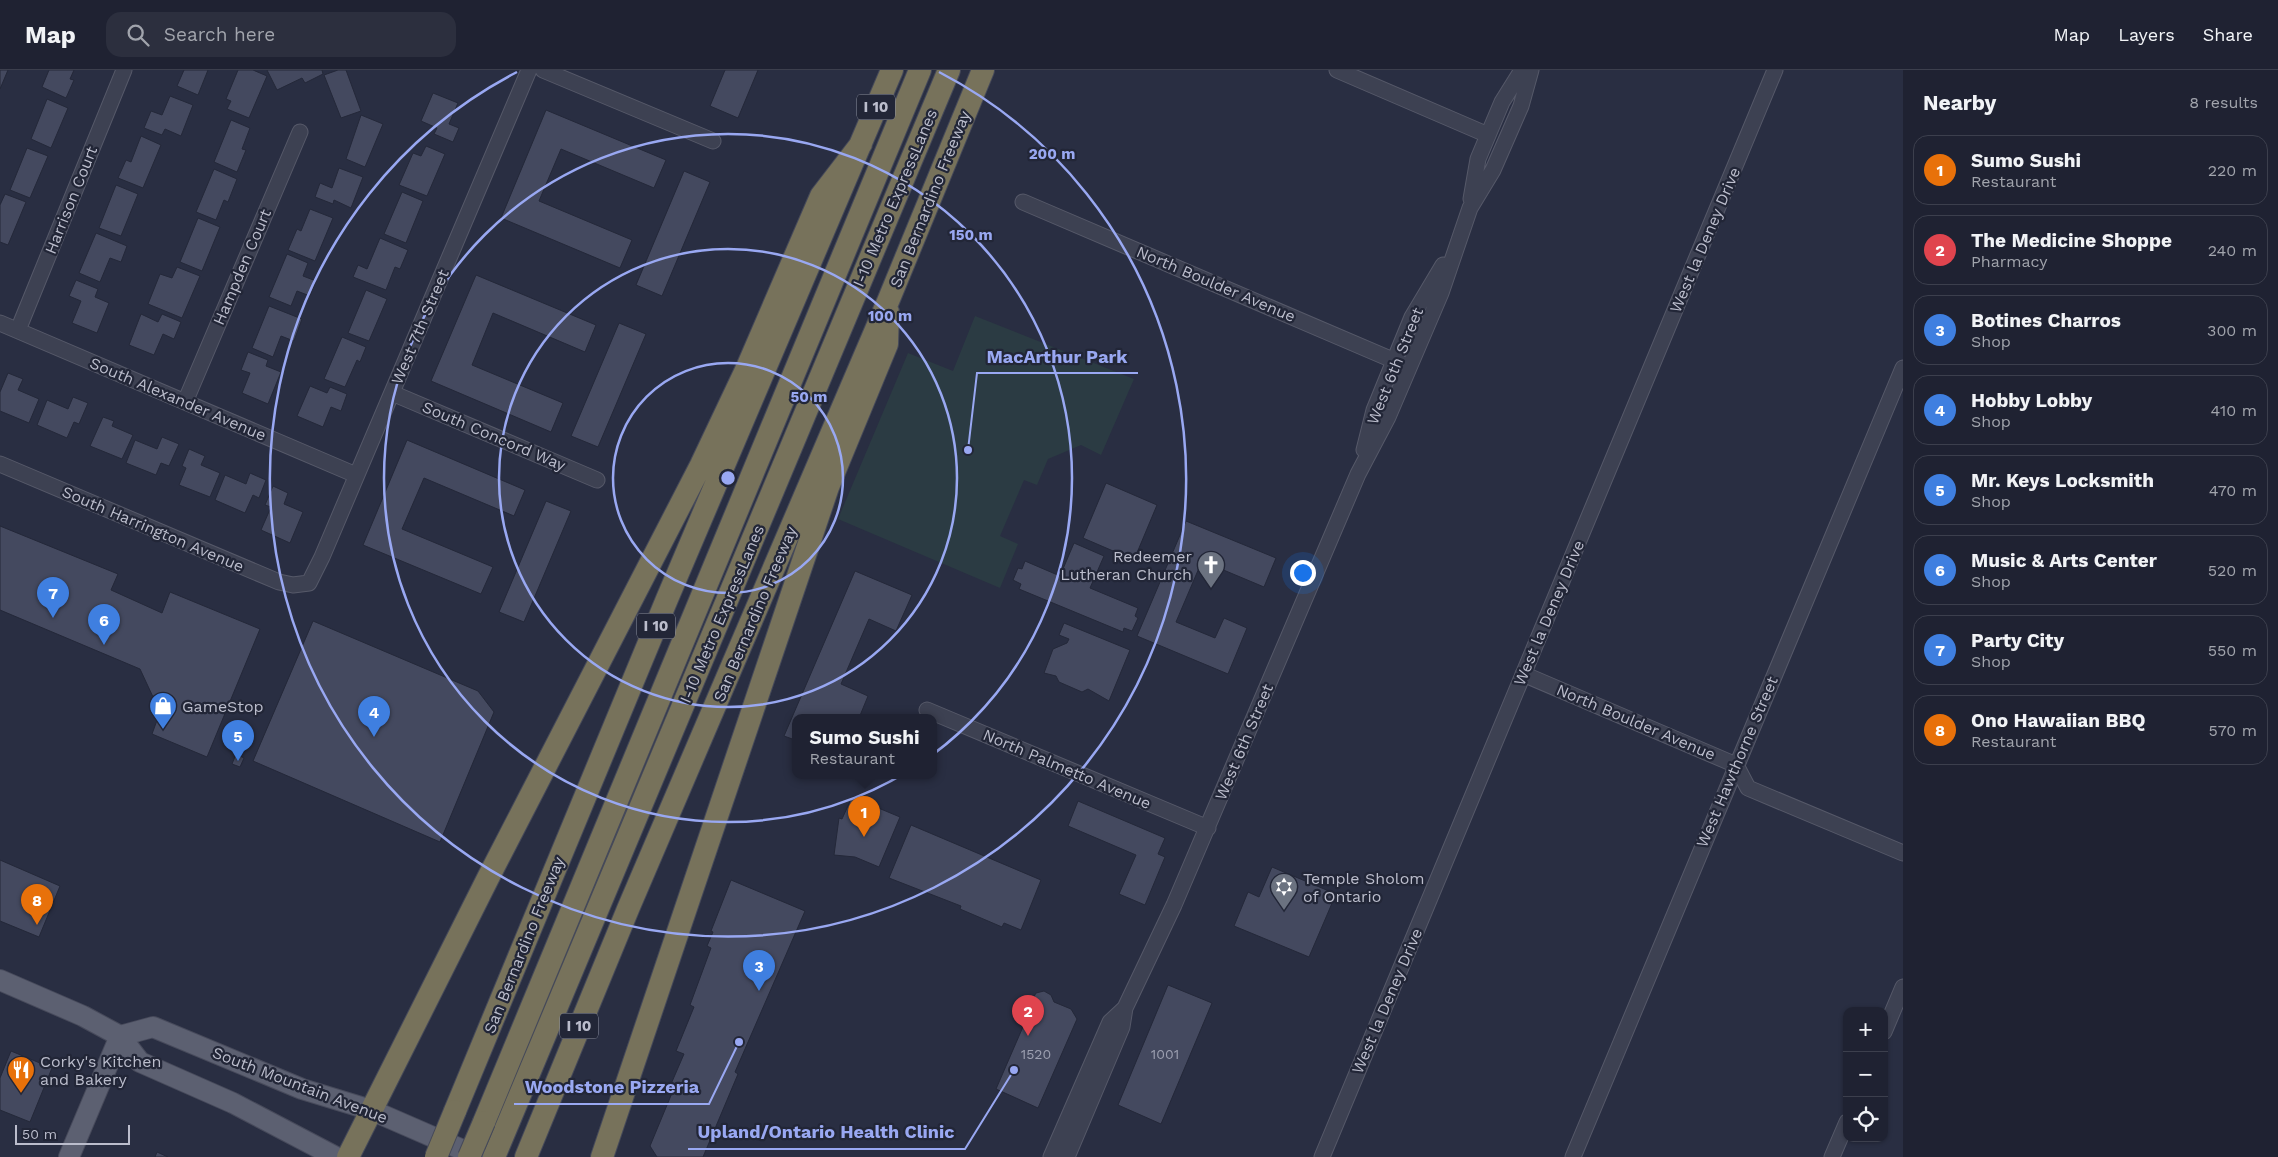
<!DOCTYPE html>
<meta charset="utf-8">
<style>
:root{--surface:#1f2232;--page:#2c2f3e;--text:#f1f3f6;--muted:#a1a4ac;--line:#3c3f4d;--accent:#8bbbb9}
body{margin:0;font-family:"Work Sans",sans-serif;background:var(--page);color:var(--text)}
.controls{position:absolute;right:15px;bottom:15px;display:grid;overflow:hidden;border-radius:10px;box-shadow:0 1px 4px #0004}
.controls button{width:45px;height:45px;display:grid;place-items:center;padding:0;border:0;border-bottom:1px solid var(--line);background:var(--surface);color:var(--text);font:25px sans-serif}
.scale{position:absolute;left:15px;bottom:12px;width:115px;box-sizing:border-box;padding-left:5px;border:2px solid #bbbdcc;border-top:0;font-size:14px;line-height:18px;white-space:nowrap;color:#bbbdcc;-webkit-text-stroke:4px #222637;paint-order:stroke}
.you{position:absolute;left:1302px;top:502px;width:18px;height:18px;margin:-12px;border:4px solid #fff;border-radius:50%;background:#1a73e8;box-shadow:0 0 0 8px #1a73e833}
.badge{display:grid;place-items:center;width:32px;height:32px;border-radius:50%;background:var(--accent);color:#fff;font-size:16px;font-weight:700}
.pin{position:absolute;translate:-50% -41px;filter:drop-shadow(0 1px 2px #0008)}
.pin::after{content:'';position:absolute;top:26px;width:18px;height:15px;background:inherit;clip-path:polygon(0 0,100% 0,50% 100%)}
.popup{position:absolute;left:792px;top:644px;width:145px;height:65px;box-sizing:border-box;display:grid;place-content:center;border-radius:10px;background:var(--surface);filter:drop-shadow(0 1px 4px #0005);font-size:16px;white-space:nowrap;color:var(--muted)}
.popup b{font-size:19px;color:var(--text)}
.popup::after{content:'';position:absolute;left:50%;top:100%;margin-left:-10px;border:10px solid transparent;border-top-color:var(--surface)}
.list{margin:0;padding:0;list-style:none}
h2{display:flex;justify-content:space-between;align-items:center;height:65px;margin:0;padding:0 20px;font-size:21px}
h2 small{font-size:16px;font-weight:400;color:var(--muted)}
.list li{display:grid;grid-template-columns:32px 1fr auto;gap:15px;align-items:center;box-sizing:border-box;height:70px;margin:0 10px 10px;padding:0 10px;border:1px solid var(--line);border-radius:15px}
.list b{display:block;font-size:19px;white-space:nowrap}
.list p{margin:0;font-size:16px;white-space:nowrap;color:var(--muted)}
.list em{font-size:16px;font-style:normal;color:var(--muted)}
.icon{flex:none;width:28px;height:28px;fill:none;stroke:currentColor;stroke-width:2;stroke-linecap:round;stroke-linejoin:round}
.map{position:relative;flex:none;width:1903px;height:1087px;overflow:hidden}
header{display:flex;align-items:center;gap:30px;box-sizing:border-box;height:70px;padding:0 25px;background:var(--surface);border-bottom:1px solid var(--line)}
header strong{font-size:24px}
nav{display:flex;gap:28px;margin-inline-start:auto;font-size:18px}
.search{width:350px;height:45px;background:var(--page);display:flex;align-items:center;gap:12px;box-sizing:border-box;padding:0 18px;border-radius:15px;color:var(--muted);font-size:19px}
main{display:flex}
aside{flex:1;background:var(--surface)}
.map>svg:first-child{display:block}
.green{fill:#2b3b43}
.building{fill:#44495f;stroke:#242839}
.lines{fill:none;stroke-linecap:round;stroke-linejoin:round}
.minor-casing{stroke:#565969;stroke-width:17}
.major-casing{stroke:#474a5b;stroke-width:22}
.highway-casing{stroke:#454959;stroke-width:24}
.minor{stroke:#3d4152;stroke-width:15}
.major{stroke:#5c6071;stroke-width:20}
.highway{stroke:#77725b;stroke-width:22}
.highway-bridge-casing{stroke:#454959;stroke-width:24;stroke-linecap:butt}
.highway-bridge{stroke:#77725b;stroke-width:22}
.ring{fill:none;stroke:#99a8f2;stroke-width:2.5}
.labels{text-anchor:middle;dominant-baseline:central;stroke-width:4.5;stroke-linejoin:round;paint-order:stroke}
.number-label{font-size:14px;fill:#9da0b1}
.shield{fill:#222637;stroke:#8d909f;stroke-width:1}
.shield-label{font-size:15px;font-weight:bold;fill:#bbbdcc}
.street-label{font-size:16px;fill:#bbbdcc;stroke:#222637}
.poi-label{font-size:16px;fill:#bbbdcc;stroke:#222637;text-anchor:start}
.centre{fill:#99a8f2;stroke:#222637;stroke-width:2.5}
.ring-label{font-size:15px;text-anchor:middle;font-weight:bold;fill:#99a8f2;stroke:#222637;stroke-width:4.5;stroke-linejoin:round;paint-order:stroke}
.leader{fill:none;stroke:#99a8f2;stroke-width:2}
.callout-dot{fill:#99a8f2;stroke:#222637;stroke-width:2}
.callout-label{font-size:18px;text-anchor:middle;font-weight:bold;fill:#99a8f2;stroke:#222637;stroke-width:4.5;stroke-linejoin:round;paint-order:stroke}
</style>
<header>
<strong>Map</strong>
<div class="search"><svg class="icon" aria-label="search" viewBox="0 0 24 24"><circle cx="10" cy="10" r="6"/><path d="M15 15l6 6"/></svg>Search here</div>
<nav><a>Map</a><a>Layers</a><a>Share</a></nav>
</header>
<main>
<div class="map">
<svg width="1903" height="1087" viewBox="0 0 1903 1087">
<rect width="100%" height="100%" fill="#292e42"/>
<path class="green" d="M975 246 1134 309 1101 385 1081 375 1048 389 1037 415 1024 410 1000 466 1018 474 1000 518 838 449 908 283 953 301Z"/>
<path class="building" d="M0 0H8L0 19Z
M49 0H74L70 9 74 10 66 28 42 17Z
M184 0H208L198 25 177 16Z
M238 0H253L267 6 249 48 227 39 231 31 226 29Z
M267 0H322L323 4 305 13 302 8 277 20Z
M338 0H346L361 41 341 48 324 5Z
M725 0H758L738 48 710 36Z
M433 23 458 33 449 54 459 58 453 72 434 64 437 58 421 51Z
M170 26 193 35 181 66 165 59 162 65 144 58 151 41 162 45Z
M47 29 68 38 51 78 31 69Z
M546 40 666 90 654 118 561 79 539 131 632 170 620 198 501 148Z
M361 45 383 54 365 97 346 89Z
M231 50 250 58 242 79 246 80 237 102 214 92Z
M141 66 161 75 143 118 118 108 126 90 131 92Z
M426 76 445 84 427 126 399 115 413 83 421 86Z
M27 78 48 86 30 128 10 120Z
M339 98 363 107 351 138 334 130 333 134 315 127 320 113 332 118Z
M214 99 237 109 228 132 224 130 216 150 196 142Z
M684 101 710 112 662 226 636 215Z
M116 115 138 124 121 166 99 158Z
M402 122 423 131 406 173 384 164Z
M5 124 26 132 8 175 0 172V135Z
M310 139 333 148 315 191 288 180 297 159 301 161Z
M198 148 220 157 202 201 180 192Z
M96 163 127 176 121 192 110 188 100 212 79 203Z
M380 168 408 180 400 199 395 197 386 220 353 207 358 195 367 199Z
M287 184 308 193 303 206 316 211 310 226 297 221 291 236 269 227Z
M177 197 200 206 182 248 148 234 160 204 172 208Z
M476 205 596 255 585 282 493 243 472 295 563 333 551 362 431 311Z
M76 210 98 219 95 227 109 233 97 263 72 253 81 231 69 226Z
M366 220 387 229 369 271 348 263Z
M269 236 302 249 294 271 281 266 273 287 252 278Z
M141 244 158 252 162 244 181 252 174 269 163 264 154 285 129 275Z
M619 253 646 264 598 377 571 366Z
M342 267 366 277 360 292 357 290 345 317 324 309Z
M248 282 268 290 266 296 281 302 268 334 242 323 250 303 241 300Z
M8 303 23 309 18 320 39 329 29 353 0 341V322Z
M310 316 327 323 330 317 347 324 341 341 331 337 323 357 297 346Z
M73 327 88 333 79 354 74 352 67 368 37 355 47 330 68 339Z
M103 347 114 351 112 356 133 365 122 389 90 376Z
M162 367 179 374 169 396 161 393 156 405 126 393 135 370 157 379Z
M407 370 525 420 514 446 424 408 402 459 493 497 481 524 363 475Z
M189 379 205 386 201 395 220 403 210 427 179 415 186 398 182 396Z
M250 403 266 410 259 428 253 425 245 443 215 430 225 405 246 414Z
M1106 413 1157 435 1134 490 1083 468Z
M273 416 288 423 284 434 303 442 290 473 261 460 271 437 265 435Z
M546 431 571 441 524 552 499 542Z
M1186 451 1276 488 1264 517 1202 491 1176 552 1215 568 1224 548 1247 558 1228 604 1137 566Z
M0 456 118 504 111 520 162 543 170 522 260 559 207 687 152 664 160 642 140 599 0 540Z
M1074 473 1104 486 1090 518 1138 538 1135 546 1138 548 1132 561 1124 558 1123 562 1019 519 1021 514 1013 510 1018 498 1022 499 1025 491 1060 506Z
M855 501 912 525 896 561 869 549 841 614 868 626 859 648H795V670L784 666Z
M313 551 478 621 494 642 440 772 253 691Z
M1064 553 1130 580 1109 631 1088 619 1082 622 1059 612 1056 606 1044 603 1053 579 1067 573 1069 569 1059 565Z
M236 684 244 688 240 697 232 694Z
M852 727 900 747 879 797 855 787 834 785 839 748 842 749Z
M1078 731 1165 768 1158 784 1165 787 1145 835 1119 824 1136 785 1068 756Z
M911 755 1041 810 1021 860 1004 853 1002 857 960 839 961 836 889 808Z
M0 790 60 816 39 867 0 851Z
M1272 797 1336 824 1309 887 1234 856 1248 822 1259 827Z
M731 810 805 841 735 1002 738 1004 703 1087H657L650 1076 672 1023 668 1021 684 984 676 981 694 937 690 935 711 878 707 876 713 862 711 861Z
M1168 915 1212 933 1161 1054 1118 1035Z
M1044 921 1051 925 1054 932 1071 939 1077 949 1038 1038 996 1019 1032 936V930L1036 923Z
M11 981 52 998 30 1052 0 1040V1008Z
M157 1082 168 1087H155Z"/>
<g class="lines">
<defs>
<path id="minor" d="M543 0 713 71
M1337 0 1488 65
M1471 129 1478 89 1502 32 1522 0
M1023 132 1409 297
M0 253 356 405
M18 260 124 0
M392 323 597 410
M185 332 300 62
M1364 380 1374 340 1412 247 1443 195
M0 394 279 512 293 515 309 513 322 487 529 0
M1523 604 1736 695 1748 718 1903 783
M927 640 1208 758
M1884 962 1903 917
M1051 1087 1110 952 1125 938
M1067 1087 1122 957 1125 938 1174 835 1358 404 1388 347 1441 223 1470 138 1493 100 1521 36 1531 0
M1322 1087 1775 0
M1573 1087 1903 298
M1832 1087 1847 1052"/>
<path id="major" d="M0 910 83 946 120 966 140 992 233 1033 336 1087
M120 966 153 957 302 1019 371 1040 479 1087
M69 1087 120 966"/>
<path id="highway" d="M455 1041 667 529 892 0
M484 1052C632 703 773 350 920 0
M348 1087 488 808 701 395 746 300 821 126 861 74
M494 1087 949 0
M526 1087 628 839 889 229 983 0
M602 1087 828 417 887 274 888 242"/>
</defs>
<use href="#minor" class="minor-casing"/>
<use href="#major" class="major-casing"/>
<use href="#highway" class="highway-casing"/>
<use href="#minor" class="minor"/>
<use href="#major" class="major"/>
<use href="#highway" class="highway"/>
<defs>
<path id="highway-bridge" d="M436 1087 455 1041
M469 1087 484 1052"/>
</defs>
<use href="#highway-bridge" class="highway-bridge-casing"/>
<use href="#highway-bridge" class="highway-bridge"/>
</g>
<g class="ring">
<circle cx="728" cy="408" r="115"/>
<circle cx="728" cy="408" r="229"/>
<circle cx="728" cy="408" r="344"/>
<path d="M939 2A458 458 0 1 1 517 2"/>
</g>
<defs>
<symbol id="church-pin" viewBox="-11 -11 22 30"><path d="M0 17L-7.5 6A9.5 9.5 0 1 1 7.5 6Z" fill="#6b7280" stroke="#222637"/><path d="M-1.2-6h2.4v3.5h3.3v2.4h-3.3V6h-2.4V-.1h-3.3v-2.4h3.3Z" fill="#fff"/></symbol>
<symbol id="shop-pin" viewBox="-11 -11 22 30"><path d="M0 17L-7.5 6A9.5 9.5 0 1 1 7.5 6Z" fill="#3f7fe0" stroke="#222637"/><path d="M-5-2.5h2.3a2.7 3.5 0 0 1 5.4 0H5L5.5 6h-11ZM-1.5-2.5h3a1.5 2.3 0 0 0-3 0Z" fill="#fff"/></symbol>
<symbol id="synagogue-pin" viewBox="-11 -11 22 30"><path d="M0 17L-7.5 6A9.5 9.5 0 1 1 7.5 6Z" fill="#6b7280" stroke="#222637"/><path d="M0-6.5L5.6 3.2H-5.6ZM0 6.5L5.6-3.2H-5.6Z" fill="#fff"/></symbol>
<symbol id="restaurant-pin" viewBox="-11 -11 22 30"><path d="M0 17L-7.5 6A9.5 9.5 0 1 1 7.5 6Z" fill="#e8710a" stroke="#222637"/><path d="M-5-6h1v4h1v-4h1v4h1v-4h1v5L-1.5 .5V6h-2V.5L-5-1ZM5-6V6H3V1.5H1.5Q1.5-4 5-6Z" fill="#fff"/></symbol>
</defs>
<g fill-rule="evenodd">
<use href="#church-pin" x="1195" y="479" width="32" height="43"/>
<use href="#shop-pin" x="147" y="620" width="32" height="43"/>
<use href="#synagogue-pin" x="1268" y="801" width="32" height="43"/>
<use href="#restaurant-pin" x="5" y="984" width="32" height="43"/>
</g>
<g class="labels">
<g class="number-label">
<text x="1036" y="984">1520</text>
<text x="1165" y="984">1001</text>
</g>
<g class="shield">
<rect x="857" y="24.5" width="38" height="25" rx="4"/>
<rect x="637" y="543.5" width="38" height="25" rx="4"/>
<rect x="560" y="943.5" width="38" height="25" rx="4"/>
</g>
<g class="shield-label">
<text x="876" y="37">I 10</text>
<text x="656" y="556">I 10</text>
<text x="579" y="956">I 10</text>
</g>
<g class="street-label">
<text transform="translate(895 128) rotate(-67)">I-10 Metro ExpressLanes</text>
<text transform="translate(930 129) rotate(-68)">San Bernardino Freeway</text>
<text transform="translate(71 130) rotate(-68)">Harrison Court</text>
<text transform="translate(1705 170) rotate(-67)">West la Deney Drive</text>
<text transform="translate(242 197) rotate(-67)">Hampden Court</text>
<text transform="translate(1216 214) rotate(23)">North Boulder Avenue</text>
<text transform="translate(420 257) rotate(-67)">West 7th Street</text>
<text transform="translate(1395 296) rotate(-68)">West 6th Street</text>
<text transform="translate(178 329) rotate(23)">South Alexander Avenue</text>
<text transform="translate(494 366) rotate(23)">South Concord Way</text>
<text transform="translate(153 459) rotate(23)">South Harrington Avenue</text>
<text transform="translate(1549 543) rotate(-67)">West la Deney Drive</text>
<text transform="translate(722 544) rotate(-67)">I-10 Metro ExpressLanes</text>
<text transform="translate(755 544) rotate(-67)">San Bernardino Freeway</text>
<text transform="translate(1636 652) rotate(23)">North Boulder Avenue</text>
<text transform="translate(1244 672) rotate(-67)">West 6th Street</text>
<text transform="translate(1737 692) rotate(-67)">West Hawthorne Street</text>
<text transform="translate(1067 699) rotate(23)">North Palmetto Avenue</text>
<text transform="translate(524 875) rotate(-68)">San Bernardino Freeway</text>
<text transform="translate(1387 931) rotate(-67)">West la Deney Drive</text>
<text transform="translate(300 1015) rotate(21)">South Mountain Avenue</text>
</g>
<g class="poi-label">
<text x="1192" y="486" text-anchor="end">Redeemer<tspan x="1192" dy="18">Lutheran Church</tspan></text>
<text x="182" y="636">GameStop</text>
<text x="1303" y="808">Temple Sholom<tspan x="1303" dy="18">of Ontario</tspan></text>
<text x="40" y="991">Corky's Kitchen<tspan x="40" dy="18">and Bakery</tspan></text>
</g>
</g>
<circle cx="728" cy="408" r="8" class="centre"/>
<g class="ring-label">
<text x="1052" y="89">200 m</text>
<text x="971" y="170">150 m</text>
<text x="890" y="251">100 m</text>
<text x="809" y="332">50 m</text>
</g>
<path class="leader" d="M968 380L977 303H1138M739 972L709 1034H514M1014 1000L965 1079H688"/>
<g class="callout-dot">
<circle cx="968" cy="380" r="5"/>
<circle cx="739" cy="972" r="5"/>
<circle cx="1014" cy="1000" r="5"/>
</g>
<g class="callout-label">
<text x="1057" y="293">MacArthur Park</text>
<text x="612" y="1023">Woodstone Pizzeria</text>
<text x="826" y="1068">Upland/Ontario Health Clinic</text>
</g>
</svg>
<div class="controls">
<button>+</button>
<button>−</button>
<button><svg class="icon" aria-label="locate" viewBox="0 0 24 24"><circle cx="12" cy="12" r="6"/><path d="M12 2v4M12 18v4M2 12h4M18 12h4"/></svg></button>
</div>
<div class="scale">50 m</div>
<div class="you"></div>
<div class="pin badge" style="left:864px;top:767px;background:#e8710a">1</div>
<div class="popup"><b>Sumo Sushi</b>Restaurant</div>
<div class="pin badge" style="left:1028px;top:966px;background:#e0444e">2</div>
<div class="pin badge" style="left:759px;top:921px;background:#3f7fe0">3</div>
<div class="pin badge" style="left:374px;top:667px;background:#3f7fe0">4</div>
<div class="pin badge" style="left:238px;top:691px;background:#3f7fe0">5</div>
<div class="pin badge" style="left:104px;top:575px;background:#3f7fe0">6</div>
<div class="pin badge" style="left:53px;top:548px;background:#3f7fe0">7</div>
<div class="pin badge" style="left:37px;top:855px;background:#e8710a">8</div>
</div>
<aside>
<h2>Nearby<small>8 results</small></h2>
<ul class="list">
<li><span class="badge" style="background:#e8710a">1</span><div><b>Sumo Sushi</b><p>Restaurant</p></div><em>220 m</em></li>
<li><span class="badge" style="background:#e0444e">2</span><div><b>The Medicine Shoppe</b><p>Pharmacy</p></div><em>240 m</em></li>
<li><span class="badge" style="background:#3f7fe0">3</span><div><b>Botines Charros</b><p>Shop</p></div><em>300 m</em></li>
<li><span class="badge" style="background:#3f7fe0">4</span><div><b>Hobby Lobby</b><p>Shop</p></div><em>410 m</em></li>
<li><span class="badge" style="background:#3f7fe0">5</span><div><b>Mr. Keys Locksmith</b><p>Shop</p></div><em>470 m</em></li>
<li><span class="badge" style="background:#3f7fe0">6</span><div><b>Music &amp; Arts Center</b><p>Shop</p></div><em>520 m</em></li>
<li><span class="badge" style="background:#3f7fe0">7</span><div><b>Party City</b><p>Shop</p></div><em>550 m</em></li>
<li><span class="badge" style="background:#e8710a">8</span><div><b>Ono Hawaiian BBQ</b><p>Restaurant</p></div><em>570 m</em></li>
</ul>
</aside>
</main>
